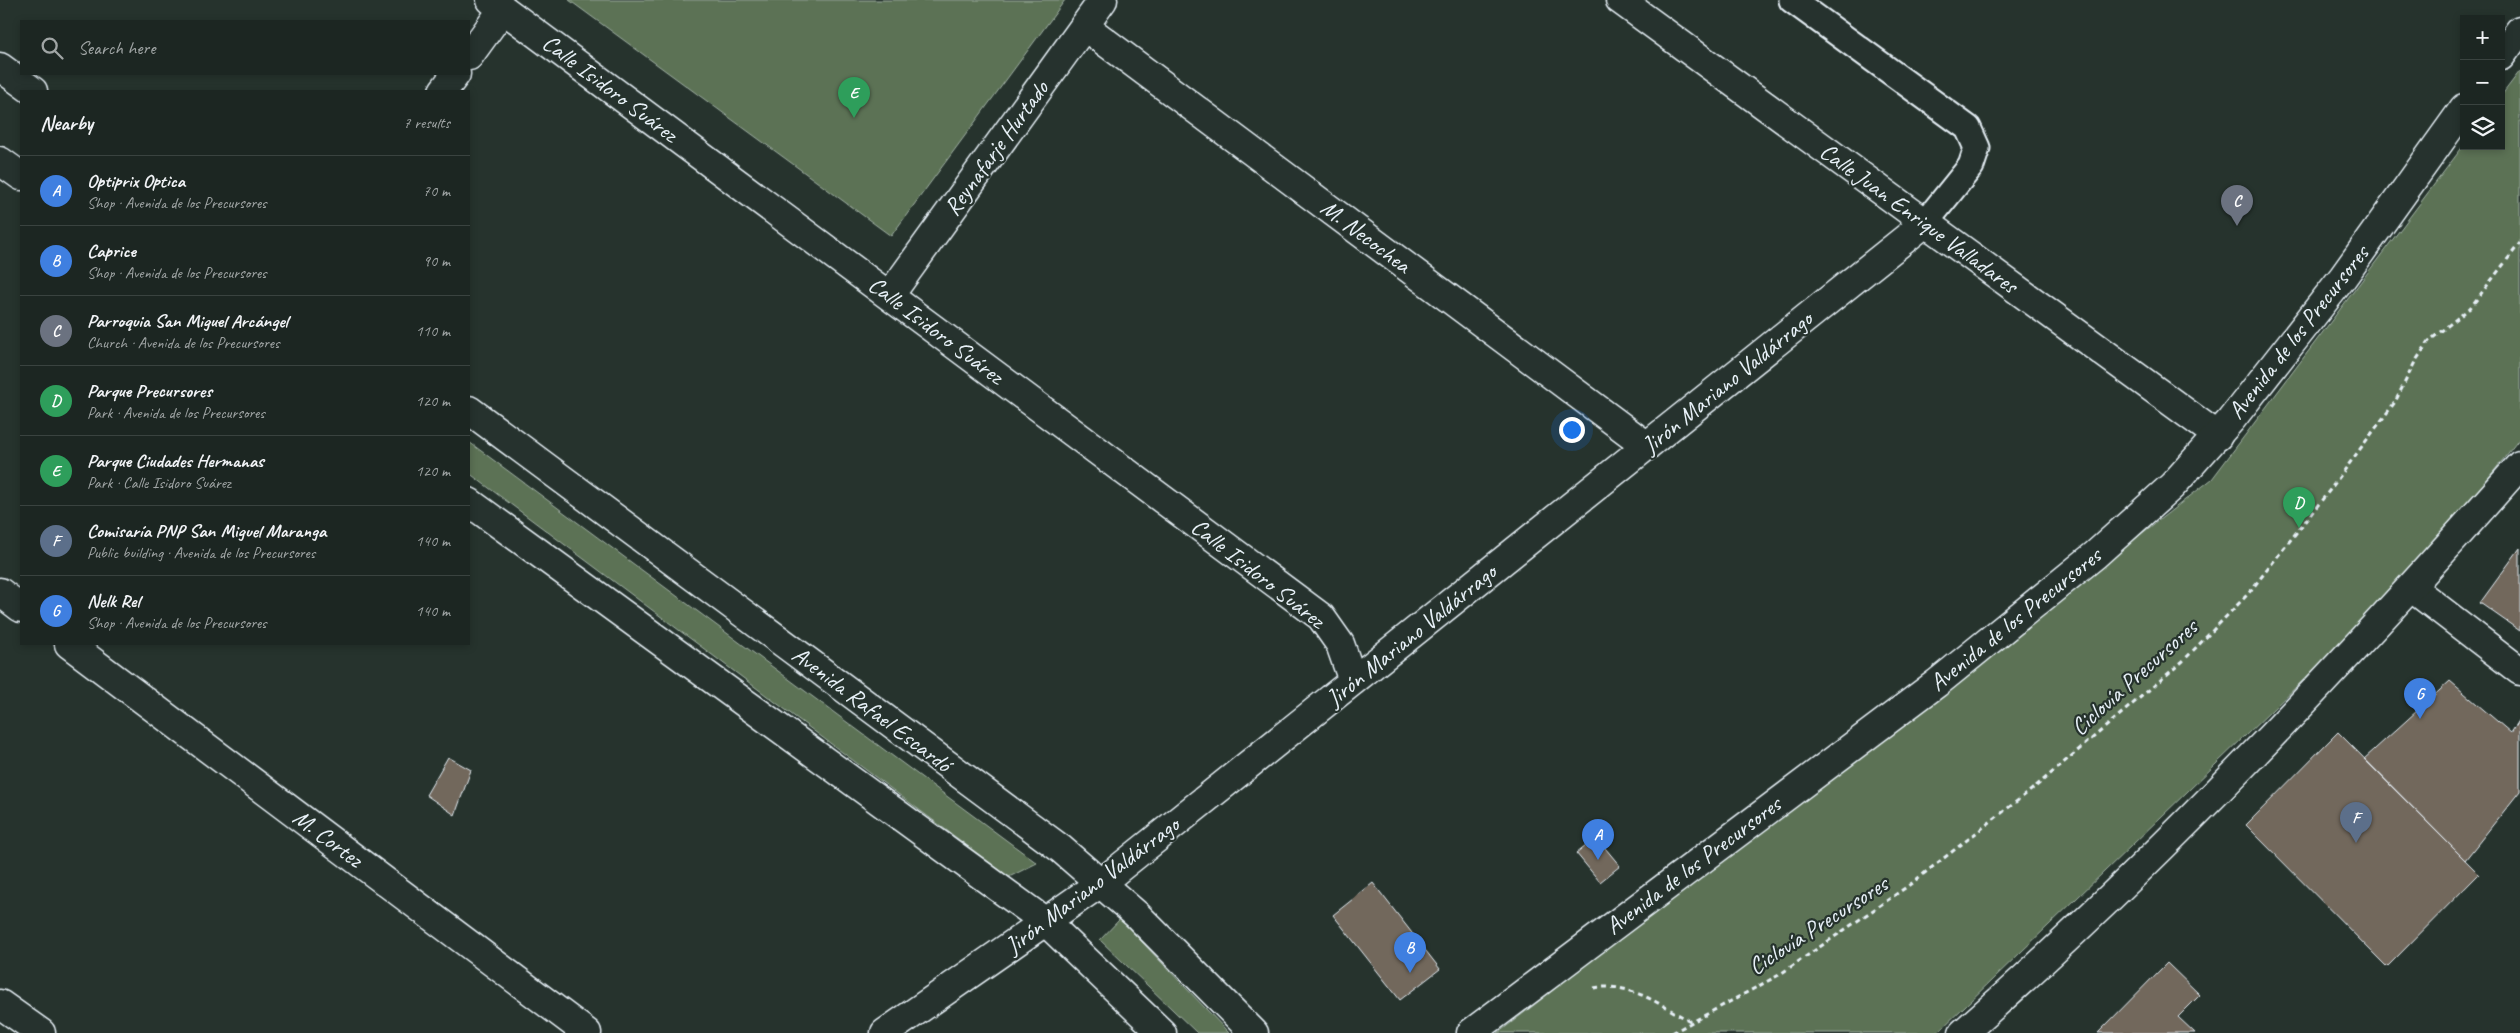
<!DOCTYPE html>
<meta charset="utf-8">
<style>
:root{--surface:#1c2622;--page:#252e2a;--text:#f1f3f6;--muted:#a0a5a5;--line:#3a4340;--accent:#d93025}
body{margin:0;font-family:Caveat,sans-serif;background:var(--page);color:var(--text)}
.controls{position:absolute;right:15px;top:15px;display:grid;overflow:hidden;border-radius:0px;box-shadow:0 2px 8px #0003}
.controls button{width:45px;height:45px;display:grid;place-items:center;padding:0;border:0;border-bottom:1px solid var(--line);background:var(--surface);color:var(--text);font:25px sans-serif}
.you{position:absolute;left:1571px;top:429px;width:18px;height:18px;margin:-12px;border:4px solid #fff;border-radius:50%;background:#1a73e8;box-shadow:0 0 0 8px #1a73e833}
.badge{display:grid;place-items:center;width:32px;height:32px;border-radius:50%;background:var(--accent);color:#fff;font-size:16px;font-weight:700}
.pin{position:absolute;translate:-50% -41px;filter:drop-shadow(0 1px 2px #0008)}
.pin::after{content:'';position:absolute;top:26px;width:18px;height:15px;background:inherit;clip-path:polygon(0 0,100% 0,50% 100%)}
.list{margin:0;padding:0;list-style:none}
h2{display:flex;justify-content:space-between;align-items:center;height:65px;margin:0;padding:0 20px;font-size:21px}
h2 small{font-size:16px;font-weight:400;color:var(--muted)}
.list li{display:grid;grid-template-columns:32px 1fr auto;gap:15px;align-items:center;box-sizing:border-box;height:70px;padding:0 20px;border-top:1px solid var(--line)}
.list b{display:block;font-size:19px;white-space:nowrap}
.list p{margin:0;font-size:16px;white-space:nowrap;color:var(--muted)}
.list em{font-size:16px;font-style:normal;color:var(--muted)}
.icon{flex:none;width:28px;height:28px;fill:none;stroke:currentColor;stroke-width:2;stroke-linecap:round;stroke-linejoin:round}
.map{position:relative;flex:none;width:2520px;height:1033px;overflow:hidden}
.search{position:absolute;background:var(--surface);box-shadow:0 2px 8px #0003;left:20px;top:20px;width:450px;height:55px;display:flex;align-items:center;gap:12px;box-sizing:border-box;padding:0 18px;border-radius:0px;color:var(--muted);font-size:19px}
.panel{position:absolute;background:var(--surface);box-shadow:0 2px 8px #0003;left:20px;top:90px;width:450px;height:555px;border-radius:0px}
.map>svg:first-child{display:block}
.green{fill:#5c7255;stroke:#a2b2a6}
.building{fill:#72675c;stroke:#e8f1f8}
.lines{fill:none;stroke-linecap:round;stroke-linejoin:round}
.service-casing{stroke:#e8f1f8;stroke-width:29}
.minor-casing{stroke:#e8f1f8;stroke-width:31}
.tertiary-casing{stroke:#e8f1f8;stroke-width:31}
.secondary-casing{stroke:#e8f1f8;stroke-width:31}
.path{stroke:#e8f1f8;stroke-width:3;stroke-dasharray:5 4;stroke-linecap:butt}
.service{stroke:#26332d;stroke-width:25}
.minor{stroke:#26332d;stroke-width:28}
.tertiary{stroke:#26332d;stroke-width:28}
.secondary{stroke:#26332d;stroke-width:28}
.labels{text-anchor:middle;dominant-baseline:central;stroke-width:4.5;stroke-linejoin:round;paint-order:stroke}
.street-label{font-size:24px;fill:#e8f1f8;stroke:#26332d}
</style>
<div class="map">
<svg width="2520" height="1033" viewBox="0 0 2520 1033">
<rect width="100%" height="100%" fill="#26332d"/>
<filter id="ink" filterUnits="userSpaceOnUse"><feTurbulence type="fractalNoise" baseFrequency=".02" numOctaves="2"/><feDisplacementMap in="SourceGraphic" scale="10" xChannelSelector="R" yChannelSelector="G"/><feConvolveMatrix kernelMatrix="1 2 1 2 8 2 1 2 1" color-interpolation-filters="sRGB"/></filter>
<g filter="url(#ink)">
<path class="green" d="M569 0H1065L891 236Z
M2520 71V438L2411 576 1937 1033H1498L2212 479 2464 145 2501 146V96Z
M469 442 1037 863 1009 877 469 473Z
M1120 919 1229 1033H1197L1100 940Z"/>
<path class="building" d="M2520 548V631L2480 603Z
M2450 681 2511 733 2520 719V791L2465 860 2364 759Z
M2338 732 2479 874 2387 967 2246 825Z
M448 757 471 770 455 815 426 795Z
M1596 837 1620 866 1600 882 1576 853Z
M1373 883 1440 969 1400 1000 1333 915Z
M2167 963 2200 995 2178 1017 2195 1033H2098Z"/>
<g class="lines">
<defs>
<path id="service" d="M1792 0 1968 128 1977 148 1971 166 1925 223"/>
<path id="minor" d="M491 0 1321 617 1340 644 1353 681
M1620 0 2218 436
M1084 26 1647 446
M469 56 503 9
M443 91 456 74
M890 295 1103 0
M2412 588 2520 671
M0 592 21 608
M69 644 587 1033
M0 1004 41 1033
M885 1033 1102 882 1925 223"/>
<path id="tertiary" d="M0 67 33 91
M0 161 21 176
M469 410 1061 849 1137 915 1254 1033
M469 502 1047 923 1162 1033"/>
<path id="secondary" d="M2501 56 2520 30
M1471 1033 1937 683 2095 555 2172 486 2231 420 2343 277 2464 108
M1963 1033C2162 858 2344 664 2520 465"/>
</defs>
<use href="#service" class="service-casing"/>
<use href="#minor" class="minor-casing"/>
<use href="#tertiary" class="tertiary-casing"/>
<use href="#secondary" class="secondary-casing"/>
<path class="path" d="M1594 988C1631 982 1660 1005 1692 1022
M1672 1033 1779 975 1908 886 2035 787 2183 661 2248 594 2329 491 2395 402 2415 362 2429 341 2470 308 2520 243"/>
<use href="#service" class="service"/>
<use href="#minor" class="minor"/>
<use href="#tertiary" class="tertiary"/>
<use href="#secondary" class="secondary"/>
</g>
</g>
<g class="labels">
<g class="street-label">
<text transform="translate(610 88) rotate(37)">Calle Isidoro Suárez</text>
<text transform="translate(996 148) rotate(-54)">Reynafarje Hurtado</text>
<text transform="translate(1919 218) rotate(36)">Calle Juan Enrique Valladares</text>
<text transform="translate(1366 236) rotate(37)">M. Necochea</text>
<text transform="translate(936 330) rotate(37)">Calle Isidoro Suárez</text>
<text transform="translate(2298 332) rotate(-52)">Avenida de los Precursores</text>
<text transform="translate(1727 382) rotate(-39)">Jirón Mariano Valdárrago</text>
<text transform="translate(1258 573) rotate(38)">Calle Isidoro Suárez</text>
<text transform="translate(2015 619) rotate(-39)">Avenida de los Precursores</text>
<text transform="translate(1411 635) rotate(-39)">Jirón Mariano Valdárrago</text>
<text transform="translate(2134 677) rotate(-42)">Ciclovía Precursores</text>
<text transform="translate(872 709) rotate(37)">Avenida Rafael Escardó</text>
<text transform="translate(328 838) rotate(37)">M. Cortez</text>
<text transform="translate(1693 865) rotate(-37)">Avenida de los Precursores</text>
<text transform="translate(1092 885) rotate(-37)">Jirón Mariano Valdárrago</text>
<text transform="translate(1818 925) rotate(-33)">Ciclovía Precursores</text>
</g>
</g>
</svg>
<div class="controls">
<button>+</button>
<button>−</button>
<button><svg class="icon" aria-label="layers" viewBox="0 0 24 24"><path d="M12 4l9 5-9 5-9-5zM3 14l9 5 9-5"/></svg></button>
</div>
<div class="you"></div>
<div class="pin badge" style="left:1598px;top:860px;background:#3f7fe0">A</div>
<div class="pin badge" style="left:1410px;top:973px;background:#3f7fe0">B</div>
<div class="pin badge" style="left:2237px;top:226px;background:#6b7280">C</div>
<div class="pin badge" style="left:2299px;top:528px;background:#2e9e5b">D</div>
<div class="pin badge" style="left:854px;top:118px;background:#2e9e5b">E</div>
<div class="pin badge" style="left:2356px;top:843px;background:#5c6f8a">F</div>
<div class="pin badge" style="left:2420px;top:719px;background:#3f7fe0">G</div>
<div class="search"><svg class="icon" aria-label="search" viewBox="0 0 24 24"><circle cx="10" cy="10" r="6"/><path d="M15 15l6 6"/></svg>Search here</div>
<section class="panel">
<h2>Nearby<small>7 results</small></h2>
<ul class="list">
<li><span class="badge" style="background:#3f7fe0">A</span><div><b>Optiprix Optica</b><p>Shop · Avenida de los Precursores</p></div><em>70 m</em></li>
<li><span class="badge" style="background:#3f7fe0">B</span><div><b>Caprice</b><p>Shop · Avenida de los Precursores</p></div><em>90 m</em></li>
<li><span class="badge" style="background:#6b7280">C</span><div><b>Parroquia San Miguel Arcángel</b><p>Church · Avenida de los Precursores</p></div><em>110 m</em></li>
<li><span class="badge" style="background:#2e9e5b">D</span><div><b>Parque Precursores</b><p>Park · Avenida de los Precursores</p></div><em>120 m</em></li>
<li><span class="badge" style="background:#2e9e5b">E</span><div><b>Parque Ciudades Hermanas</b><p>Park · Calle Isidoro Suárez</p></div><em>120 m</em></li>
<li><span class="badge" style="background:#5c6f8a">F</span><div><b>Comisaría PNP San Miguel Maranga</b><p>Public building · Avenida de los Precursores</p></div><em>140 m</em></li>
<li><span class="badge" style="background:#3f7fe0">G</span><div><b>Nelk Rel</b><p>Shop · Avenida de los Precursores</p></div><em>140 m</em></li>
</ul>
</section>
</div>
